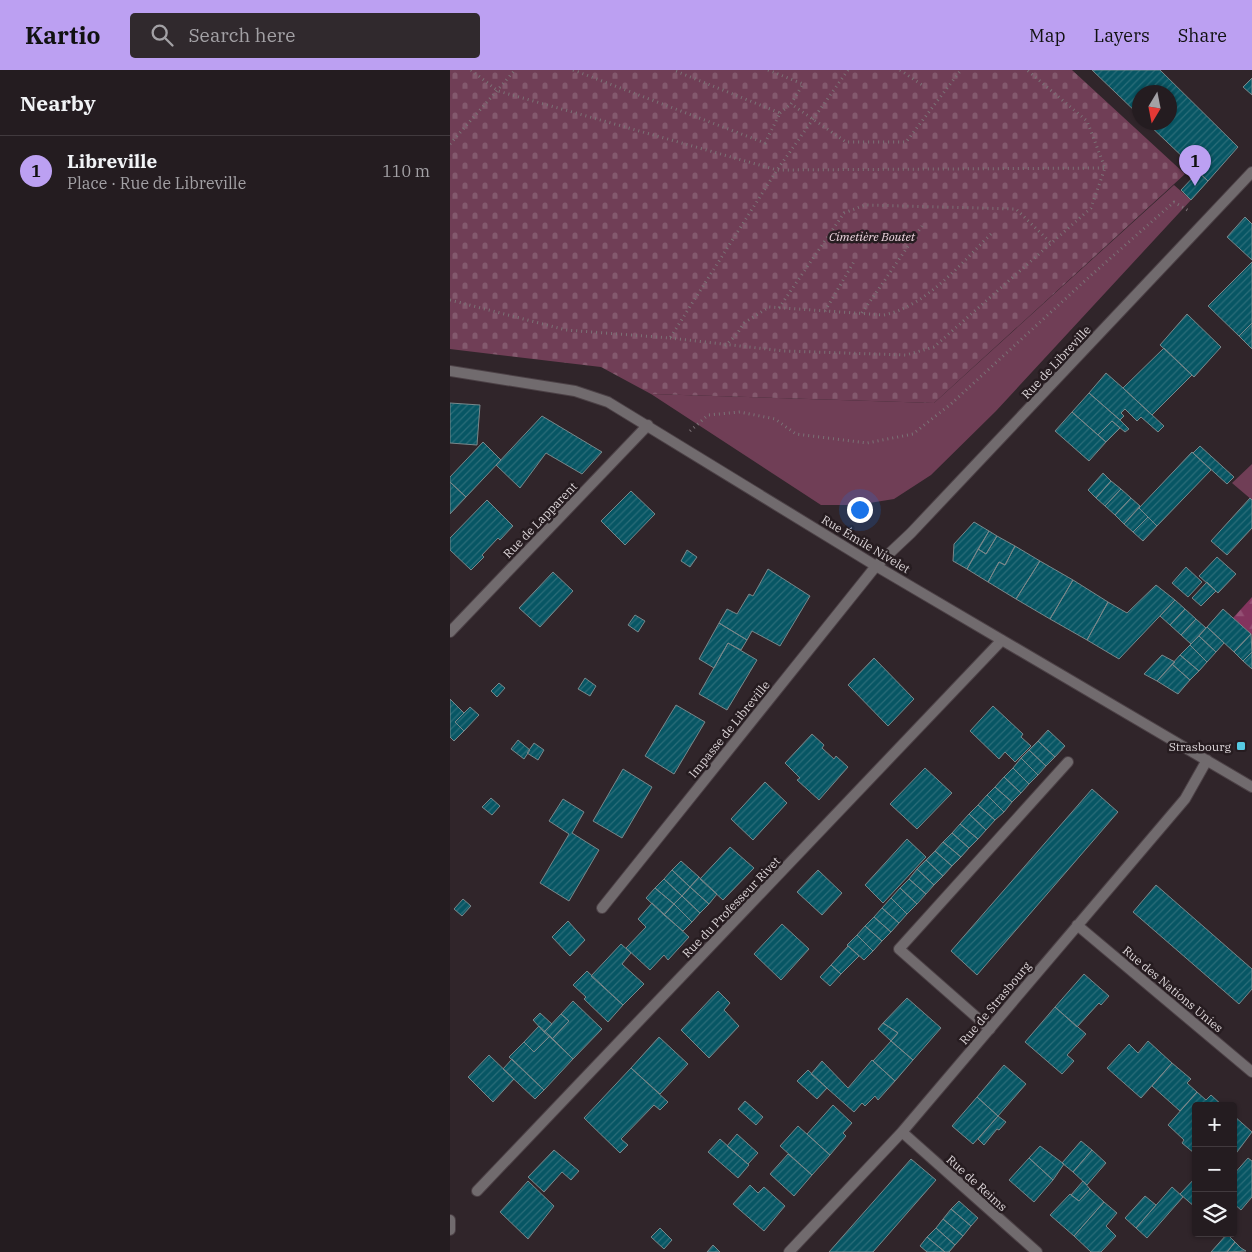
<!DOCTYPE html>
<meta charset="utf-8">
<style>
:root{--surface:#241c20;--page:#30292d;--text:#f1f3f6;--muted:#a3a1a5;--line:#413a3e;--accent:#bca0f2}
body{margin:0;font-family:"IBM Plex Serif",serif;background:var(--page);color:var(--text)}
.controls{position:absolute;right:15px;bottom:15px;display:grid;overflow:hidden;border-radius:5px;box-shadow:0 1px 4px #0004}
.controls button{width:45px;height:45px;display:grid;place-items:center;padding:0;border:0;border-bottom:1px solid var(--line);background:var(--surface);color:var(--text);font:25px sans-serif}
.compass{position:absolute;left:682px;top:15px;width:45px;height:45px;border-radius:50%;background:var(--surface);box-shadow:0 1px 4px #0004;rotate:190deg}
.you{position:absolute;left:409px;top:439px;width:18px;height:18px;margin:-12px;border:4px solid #fff;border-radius:50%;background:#1a73e8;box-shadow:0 0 0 8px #1a73e833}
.badge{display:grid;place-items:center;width:32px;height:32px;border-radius:50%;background:var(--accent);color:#111;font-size:16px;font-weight:700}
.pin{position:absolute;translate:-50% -41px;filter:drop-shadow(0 1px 2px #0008)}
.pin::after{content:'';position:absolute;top:26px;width:18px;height:15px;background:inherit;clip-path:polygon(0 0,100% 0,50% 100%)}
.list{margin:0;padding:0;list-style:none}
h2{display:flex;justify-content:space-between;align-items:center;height:65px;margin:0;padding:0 20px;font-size:21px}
h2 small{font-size:16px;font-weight:400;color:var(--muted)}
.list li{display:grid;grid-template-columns:32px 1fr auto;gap:15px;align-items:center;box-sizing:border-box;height:70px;padding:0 20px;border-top:1px solid var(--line)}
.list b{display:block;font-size:19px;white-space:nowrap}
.list p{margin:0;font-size:16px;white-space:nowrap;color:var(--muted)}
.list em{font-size:16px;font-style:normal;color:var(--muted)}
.icon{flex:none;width:28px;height:28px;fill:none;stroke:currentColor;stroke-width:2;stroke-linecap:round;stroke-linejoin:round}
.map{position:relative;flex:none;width:802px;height:1182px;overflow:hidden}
header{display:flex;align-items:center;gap:30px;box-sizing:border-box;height:70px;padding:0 25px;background:var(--accent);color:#111}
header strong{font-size:24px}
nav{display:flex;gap:28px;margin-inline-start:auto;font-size:18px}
.search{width:350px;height:45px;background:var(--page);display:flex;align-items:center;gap:12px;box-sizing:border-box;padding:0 18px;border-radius:5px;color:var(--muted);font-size:19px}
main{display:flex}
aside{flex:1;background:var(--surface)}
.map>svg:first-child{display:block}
.green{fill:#703e56}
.forest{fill:url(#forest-firs)}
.cemetery{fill:url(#cemetery-stones)}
.building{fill:url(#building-hatch);stroke:#79878a}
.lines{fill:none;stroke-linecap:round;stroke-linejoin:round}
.service-casing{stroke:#4c4146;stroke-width:12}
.minor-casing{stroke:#4c4146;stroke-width:12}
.path{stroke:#7b7276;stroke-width:3;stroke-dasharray:1 4;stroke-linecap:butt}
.service{stroke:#716b6e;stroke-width:10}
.minor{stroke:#716b6e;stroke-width:10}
.poi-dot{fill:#56c9e1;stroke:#261c20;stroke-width:2}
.labels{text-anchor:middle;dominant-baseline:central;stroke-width:5;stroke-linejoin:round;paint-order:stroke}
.park-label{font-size:12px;font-style:italic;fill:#f0d8e2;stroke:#261c20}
.street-label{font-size:12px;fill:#dcd5d8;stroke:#261c20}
.poi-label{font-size:12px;fill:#dcd5d8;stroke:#261c20;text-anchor:end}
</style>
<header>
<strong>Kartio</strong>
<div class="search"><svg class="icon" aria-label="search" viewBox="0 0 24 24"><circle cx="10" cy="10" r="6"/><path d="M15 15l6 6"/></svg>Search here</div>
<nav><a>Map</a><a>Layers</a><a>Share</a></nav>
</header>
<main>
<aside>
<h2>Nearby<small></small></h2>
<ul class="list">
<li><span class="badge">1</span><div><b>Libreville</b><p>Place · Rue de Libreville</p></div><em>110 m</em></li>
</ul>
</aside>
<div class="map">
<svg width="802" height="1182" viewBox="0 0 802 1182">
<defs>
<pattern id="forest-firs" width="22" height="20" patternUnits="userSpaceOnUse" patternTransform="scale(1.25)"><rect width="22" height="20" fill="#83345e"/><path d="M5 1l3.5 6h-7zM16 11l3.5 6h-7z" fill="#945074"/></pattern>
<pattern id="cemetery-stones" width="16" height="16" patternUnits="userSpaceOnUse" patternTransform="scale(1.25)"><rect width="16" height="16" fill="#703e56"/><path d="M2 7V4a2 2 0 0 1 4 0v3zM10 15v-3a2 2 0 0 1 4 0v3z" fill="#84596e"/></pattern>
<pattern id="building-hatch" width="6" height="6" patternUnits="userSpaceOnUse" patternTransform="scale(1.25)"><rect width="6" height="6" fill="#075664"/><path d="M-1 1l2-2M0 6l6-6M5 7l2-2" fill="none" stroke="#2b6d79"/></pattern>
</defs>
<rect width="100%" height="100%" fill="#30252a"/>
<path class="green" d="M724 115 741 130 546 341 481 405 444 429 407 435H371L201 324 484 333Z
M802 394V430L782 413Z"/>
<path class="forest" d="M802 527V565L783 548Z"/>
<path class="cemetery" d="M0 0H622L735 104 484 333 201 324 151 297 0 279Z"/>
<path class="building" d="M642 0H710L788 77 758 111 696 52H720V22H690V46Z
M802 8V25L793 17Z
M748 102 758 111 741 130 731 120Z
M795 147 802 154V190L777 167Z
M802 192V253L789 266 758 236Z
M737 244 771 277 744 307 710 275Z
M802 253V279L789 266Z
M714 278 742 305 702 345 673 318Z
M656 303 673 318 714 356 708 362 691 347 687 351 675 339 671 343 674 346 670 350 639 323Z
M639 323 670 350 679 359 675 362 662 351 648 365 622 342Z
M0 333 30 335 27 375 0 373Z
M622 342 656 372 639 391 605 361Z
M92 346 152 382 132 404 96 383 70 418 46 395Z
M662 351 670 358 656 372 648 365Z
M33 372 51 390 16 427 0 412V407Z
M750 376 784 407 777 414 743 383Z
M742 382 761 400 707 456 689 438Z
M653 403 661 411 646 428 638 420Z
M661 411 671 419 655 436 646 428Z
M0 412 16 427 0 444Z
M671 419 681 428 665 445 655 436Z
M181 421 205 444 175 475 151 451Z
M681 428 690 436 674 454 665 445Z
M800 428 802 430V458L777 485 761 471Z
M37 430 63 456 50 470 48 468 32 485 34 487 21 500 0 480V468Z
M689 438 698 447 683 462 674 454Z
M698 447 707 456 693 471 683 462Z
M524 452 539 461 517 499 503 491 504 474Z
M539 461 547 466 536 484 528 479Z
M547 466 565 476 555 495 549 492 538 512 517 499 528 479 536 484Z
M565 476 590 491 566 529 538 512 549 492 555 495Z
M237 480 247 487 240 497 231 491Z
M767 487 786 504 768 523 749 506Z
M590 491 623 510 600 549 566 529Z
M736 497 752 512 738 527 722 513Z
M318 499 360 526 330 576 302 561 297 570 269 553 277 539 287 544 299 524 303 526Z
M103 502 123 521 90 557 69 538Z
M623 510 658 532 637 570 600 549Z
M757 512 766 521 751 536 742 528Z
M706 515 725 530 669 589 637 570 658 532 677 543Z
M725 530 735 539 720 555 710 546Z
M735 539 746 549 731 565 720 555Z
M773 539 801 564 784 582 757 557Z
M185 545 195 551 188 562 178 555Z
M746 549 756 558 741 574 731 565Z
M269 553 297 570 291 580 278 573 264 598 249 589Z
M757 557 774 573 766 582 749 566Z
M801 564 802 582 793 591 784 582Z
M749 566 766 582 757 592 740 575Z
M278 573 307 590 277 640 249 624Z
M740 575 757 592 749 601 730 585Z
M802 582V599L793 591Z
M712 585 725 592 707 611 694 604Z
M730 585 749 601 740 610 722 594Z
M424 588 464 629 438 656 398 615Z
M722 594 740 610 728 624 707 611Z
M135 608 146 616 140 626 128 619Z
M49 613 55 618 47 627 41 621Z
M0 629 14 643 5 652 14 661 4 671 0 667Z
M226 635 255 652 224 704 195 686Z
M543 636 573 664 571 667 581 676 565 692 555 682 549 689 520 661Z
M20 637 29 645 14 661 5 652Z
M598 660 615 676 605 687 588 671Z
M362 664 374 675 372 678 384 689 386 686 398 697 369 730 347 710 350 708 335 693Z
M68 670 80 680 74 689 61 679Z
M588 671 605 687 596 696 579 680Z
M84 673 94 680 88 690 77 683Z
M579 680 596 696 588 705 571 688Z
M571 688 588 705 579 714 563 698Z
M475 698 502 723 467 759 440 734Z
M563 698 579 714 571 723 554 707Z
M173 699 202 717 172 768 143 751Z
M554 707 571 723 562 732 545 717Z
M315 712 337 733 303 770 281 749Z
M545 717 562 732 554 742 537 725Z
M642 719 668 742 527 905 501 881Z
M537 725 554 742 545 750 528 735Z
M41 728 50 736 42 745 32 737Z
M113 729 134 742 122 763 149 780 119 831 90 813 119 764 99 751Z
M528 735 545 750 536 760 519 744Z
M519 744 536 760 528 769 510 754Z
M510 754 528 769 519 778 502 763Z
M502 763 519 778 511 787 493 772Z
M457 769 476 787 433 833 415 815Z
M493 772 511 787 502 796 485 781Z
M280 777 304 798 273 830 250 809Z
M485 781 502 796 493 806 476 790Z
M476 790 493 806 484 815 467 799Z
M231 791 249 807 240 817 222 800Z
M467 799 484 815 476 824 459 809Z
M222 800 240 817 232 826 214 809Z
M368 800 392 823 372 845 347 822Z
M249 807 267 824 259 834 240 817Z
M214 809 232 826 224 834 205 818Z
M459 809 476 824 467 834 450 818Z
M706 815 802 899V919L789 934 683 842Z
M240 817 259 834 250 843 232 826Z
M205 818 224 834 214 845 196 828Z
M450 818 467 834 457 844 441 828Z
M232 826 250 843 242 852 224 834Z
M441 828 457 844 449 853 432 838Z
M13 829 21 836 12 846 4 839Z
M202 833 239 867 218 890 214 885 200 900 176 878 196 857 188 849Z
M224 834 242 852 233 861 214 845Z
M432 838 449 853 441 862 424 847Z
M424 847 441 862 432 871 415 856Z
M118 851 135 870 120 886 102 867Z
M332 854 359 879 331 910 304 884Z
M415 856 432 871 423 881 407 865Z
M407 865 423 881 414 890 397 875Z
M171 874 181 883 172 894 194 914 173 935 141 906Z
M398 876 409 886 391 904 381 895Z
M381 895 391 904 380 916 370 907Z
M137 901 173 935 158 952 134 929 136 927 123 915Z
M634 904 659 926 651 935 649 933 627 957 605 937Z
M268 921 280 933 274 940 289 956 259 988 231 960Z
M457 928 491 958 463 990 441 971 448 963 433 953Z
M123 931 152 959 123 989 102 969 119 951 111 944Z
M605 937 636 964 617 985 624 991 612 1004 575 972Z
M90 943 102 954 94 962 83 950Z
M111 944 119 951 102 969 94 962Z
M433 953 448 963 441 971 428 959Z
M89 956 100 966 84 982 74 972Z
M100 966 123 989 94 1020 59 987 74 972 84 982Z
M209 967 238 994 210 1024 181 998Z
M441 971 463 990 445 1011 423 991Z
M698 971 722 993 691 1028 657 998 679 974 688 983Z
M39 985 64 1009 43 1032 18 1007Z
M62 989 94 1020 85 1029 53 999Z
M422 990 445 1011 428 1030 425 1026 415 1036 412 1033 404 1042 361 1004 372 991 398 1018Z
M722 993 741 1009 737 1013 747 1022 730 1041 702 1016Z
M554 995 576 1014 548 1046 527 1027Z
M181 998 218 1032 210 1040 204 1035 171 1069 178 1075 170 1083 134 1048Z
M358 1000 377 1018 367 1029 347 1011Z
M747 1022 756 1030 761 1025 773 1036H746V1081L744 1083 732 1073 734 1070 718 1055Z
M527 1027 548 1046 523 1074 502 1056Z
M295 1031 313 1047 306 1055 288 1039Z
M383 1035 402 1053 393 1063 396 1066 380 1085 357 1064Z
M783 1045 802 1062 784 1086 783 1085Z
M548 1046 556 1052 549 1060 547 1059 534 1075 528 1069Z
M348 1056 380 1085 362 1105 330 1076Z
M287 1064 308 1083 298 1094 277 1076Z
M270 1069 299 1095 288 1108 258 1082Z
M631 1071 642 1080 623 1102 612 1093Z
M590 1076 614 1094 603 1110 579 1088Z
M104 1080 129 1101 121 1110 112 1102 94 1122 78 1107Z
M642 1080 656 1093 637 1115 623 1102Z
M338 1084 362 1105 344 1126 320 1104Z
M579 1088 603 1110 584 1132 559 1110Z
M798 1088 802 1091V1127L791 1140 783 1133V1105Z
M461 1089 486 1110 423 1182H379Z
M746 1107V1138L730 1124Z
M78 1111 104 1136 78 1169 50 1142Z
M633 1111 640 1119 629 1131 621 1125Z
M300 1115 308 1123 314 1117 335 1136 314 1161 283 1134Z
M722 1117 733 1127 697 1168 686 1158Z
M640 1119 654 1132 624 1166 600 1145 620 1124 629 1131Z
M695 1126 706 1135 686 1158 675 1148Z
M509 1131 528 1148 521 1156 501 1139Z
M654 1132 667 1143 656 1156 666 1166 651 1182H641L624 1166Z
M501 1139 521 1156 513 1166 493 1149Z
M493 1149 513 1166 505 1175 486 1158Z
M210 1158 222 1170 214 1179 201 1167Z
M486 1158 505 1175 499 1182H495L477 1167Z
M777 1164 785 1172 777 1182H761Z
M477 1167 495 1182H477L470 1176Z
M785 1172 791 1178 796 1181 777 1182Z
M263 1175 270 1182H257Z"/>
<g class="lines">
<defs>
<path id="service" d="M540 959 449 879 618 692"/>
<path id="minor" d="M0 301 125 321 158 332 426 496 802 717
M0 562 198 355
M152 838 426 496 461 463 802 102
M627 855 802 1002
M452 1062 587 1182
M27 1121 552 570
M0 1150V1160
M339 1182 452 1062 735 729 757 690"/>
</defs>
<use href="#service" class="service-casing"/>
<use href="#minor" class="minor-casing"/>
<path class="path" d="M21 0 48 21 327 100 655 98
M123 0 315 73 330 43 223 0
M318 0 353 14 341 34 396 72H456L511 0
M450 0 475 17
M330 43 341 34
M0 74 65 0
M0 230 116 260 220 268 327 100 398 0
M329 238 394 143 415 135 566 139 601 173
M375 241 405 190
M412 243 472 156
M220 268 334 281 456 285 484 277 641 138 655 98 637 51 577 0
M275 276 287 264 294 253 319 237 434 245C477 236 512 192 543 162
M240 361 258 345 290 342 325 349 346 364 417 373 463 364 502 333 638 208 724 132 739 141"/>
<use href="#service" class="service"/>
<use href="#minor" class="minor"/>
</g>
<rect class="poi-dot" x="786" y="671" width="10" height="10" rx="2.5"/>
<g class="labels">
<g class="park-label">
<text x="422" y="166">Cimetière Boutet</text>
</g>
<g class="street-label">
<text transform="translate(606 292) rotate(-47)">Rue de Libreville</text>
<text transform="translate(90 450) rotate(-46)">Rue de Lapparent</text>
<text transform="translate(416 474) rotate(31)">Rue Émile Nivelet</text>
<text transform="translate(279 659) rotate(-51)">Impasse de Libreville</text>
<text transform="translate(281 837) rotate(-46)">Rue du Professeur Rivet</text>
<text transform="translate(723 919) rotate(40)">Rue des Nations Unies</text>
<text transform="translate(545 933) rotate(-50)">Rue de Strasbourg</text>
<text transform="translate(527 1113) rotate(42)">Rue de Reims</text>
</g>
<g class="poi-label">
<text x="781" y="676">Strasbourg</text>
</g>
</g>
</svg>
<div class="controls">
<button>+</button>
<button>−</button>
<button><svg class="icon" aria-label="layers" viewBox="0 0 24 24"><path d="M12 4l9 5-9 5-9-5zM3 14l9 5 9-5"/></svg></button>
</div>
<svg class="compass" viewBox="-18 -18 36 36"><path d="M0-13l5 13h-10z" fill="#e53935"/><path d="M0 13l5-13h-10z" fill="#a3a1a5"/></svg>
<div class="you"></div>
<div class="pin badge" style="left:745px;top:116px">1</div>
</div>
</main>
